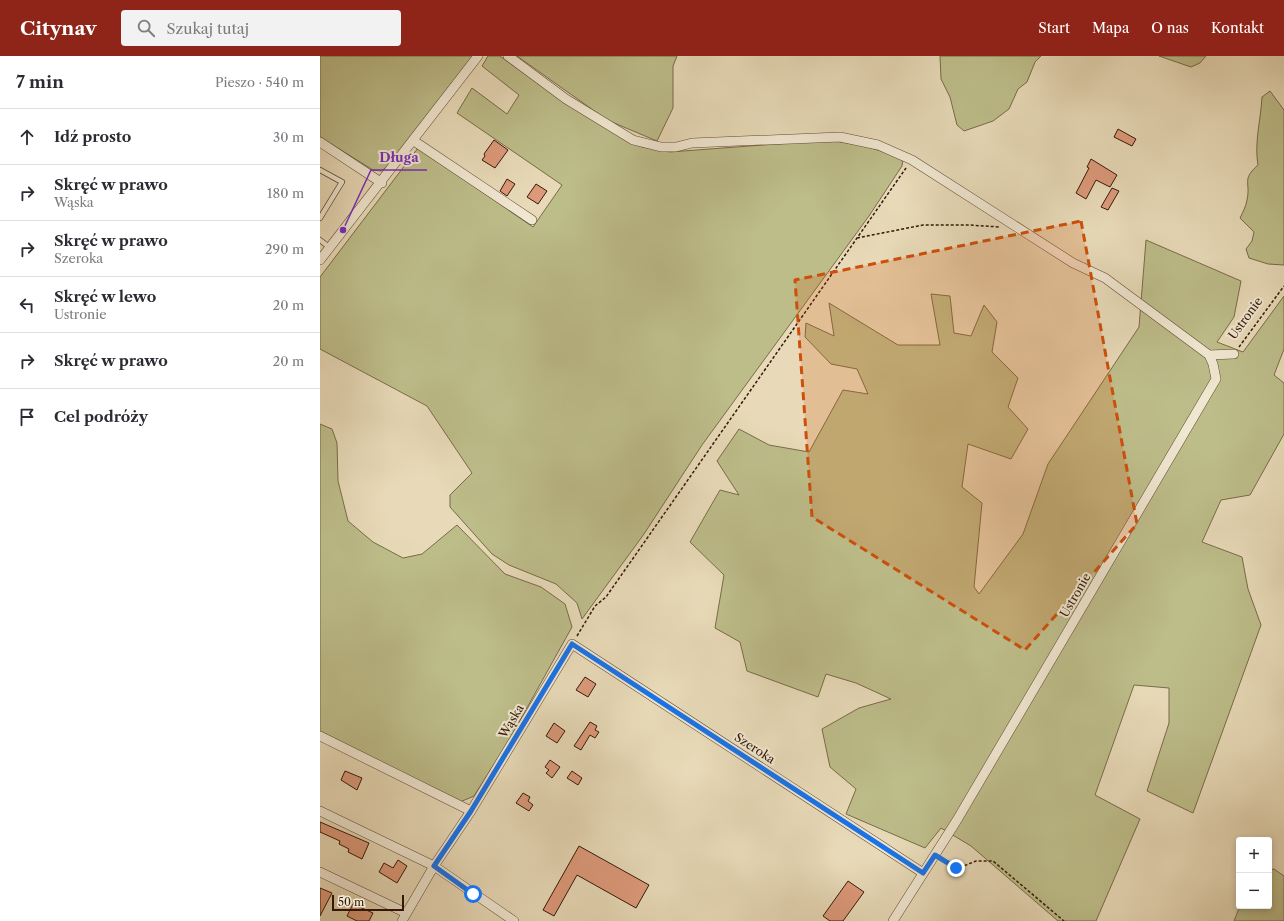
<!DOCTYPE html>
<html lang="pl">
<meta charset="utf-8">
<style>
:root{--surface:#fff;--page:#f2f2f3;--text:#2b2b33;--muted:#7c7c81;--line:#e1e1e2;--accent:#8f2418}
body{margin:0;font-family:"Libre Caslon Text",serif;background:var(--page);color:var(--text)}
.controls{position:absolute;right:12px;bottom:12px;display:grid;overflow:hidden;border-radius:4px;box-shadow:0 2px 6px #0003}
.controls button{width:36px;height:36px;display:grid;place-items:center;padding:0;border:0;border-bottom:1px solid var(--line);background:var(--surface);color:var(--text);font:20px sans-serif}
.scale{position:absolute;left:12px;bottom:10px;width:72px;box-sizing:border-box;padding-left:4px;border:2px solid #351907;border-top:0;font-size:11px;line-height:14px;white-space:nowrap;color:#351907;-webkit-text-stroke:3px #f0e7d1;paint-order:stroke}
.stop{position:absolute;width:12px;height:12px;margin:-9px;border:3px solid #1a73e8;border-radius:50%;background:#fff}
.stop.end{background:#1a73e8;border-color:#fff;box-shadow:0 1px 4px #0008}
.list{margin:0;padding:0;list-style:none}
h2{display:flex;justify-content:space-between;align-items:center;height:52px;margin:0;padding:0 16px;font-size:17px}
h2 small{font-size:13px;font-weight:400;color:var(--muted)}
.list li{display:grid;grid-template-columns:26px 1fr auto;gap:12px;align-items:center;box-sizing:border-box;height:56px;padding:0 16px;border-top:1px solid var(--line)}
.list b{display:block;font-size:15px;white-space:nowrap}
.list p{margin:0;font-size:13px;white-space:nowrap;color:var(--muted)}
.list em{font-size:13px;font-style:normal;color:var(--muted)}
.icon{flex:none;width:22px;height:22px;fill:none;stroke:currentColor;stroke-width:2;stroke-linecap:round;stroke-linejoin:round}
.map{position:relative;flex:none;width:964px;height:865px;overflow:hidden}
header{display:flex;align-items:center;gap:24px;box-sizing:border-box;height:56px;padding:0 20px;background:var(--accent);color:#fff}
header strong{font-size:19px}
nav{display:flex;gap:22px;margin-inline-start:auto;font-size:14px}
.search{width:280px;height:36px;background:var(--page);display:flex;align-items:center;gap:10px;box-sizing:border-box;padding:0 14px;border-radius:4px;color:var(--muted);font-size:15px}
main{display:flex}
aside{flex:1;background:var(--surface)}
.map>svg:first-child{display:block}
.green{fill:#bdbd8a;stroke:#796b48}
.building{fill:#dd9a7b;stroke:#351907}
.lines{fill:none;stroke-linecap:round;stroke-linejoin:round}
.service-casing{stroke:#624933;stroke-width:6}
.minor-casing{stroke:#624933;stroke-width:10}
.path{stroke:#351907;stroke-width:1.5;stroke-dasharray:3 2;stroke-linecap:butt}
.service{stroke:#f0e7d1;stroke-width:4.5}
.minor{stroke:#f0e7d1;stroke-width:9}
.route{stroke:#1a73e8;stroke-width:5}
.marked{fill:#cd4f0b;fill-opacity:0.2;stroke:#cd4f0b;stroke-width:3;stroke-dasharray:8 5;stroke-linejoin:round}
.labels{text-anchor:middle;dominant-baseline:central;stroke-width:4;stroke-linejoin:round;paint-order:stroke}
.street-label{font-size:12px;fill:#351907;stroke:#f0e7d1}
.leader{fill:none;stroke:#7b2cbf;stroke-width:1.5}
.callout-dot{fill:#7b2cbf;stroke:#f0e7d1;stroke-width:1.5}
.callout-label{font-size:13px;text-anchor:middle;font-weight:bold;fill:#7b2cbf;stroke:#f0e7d1;stroke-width:4;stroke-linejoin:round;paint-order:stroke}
</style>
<header>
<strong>Citynav</strong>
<div class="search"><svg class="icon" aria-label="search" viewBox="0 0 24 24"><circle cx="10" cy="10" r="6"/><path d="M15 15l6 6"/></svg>Szukaj tutaj</div>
<nav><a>Start</a><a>Mapa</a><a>O nas</a><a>Kontakt</a></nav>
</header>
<main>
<aside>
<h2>7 min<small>Pieszo · 540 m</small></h2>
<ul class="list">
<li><svg class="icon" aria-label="ahead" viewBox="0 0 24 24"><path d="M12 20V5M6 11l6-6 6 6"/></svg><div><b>Idź prosto</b></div><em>30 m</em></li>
<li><svg class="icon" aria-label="right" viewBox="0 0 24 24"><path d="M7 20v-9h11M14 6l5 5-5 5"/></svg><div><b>Skręć w prawo</b><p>Wąska</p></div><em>180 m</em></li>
<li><svg class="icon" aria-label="right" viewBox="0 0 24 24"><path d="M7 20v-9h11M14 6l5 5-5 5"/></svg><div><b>Skręć w prawo</b><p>Szeroka</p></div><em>290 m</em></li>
<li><svg class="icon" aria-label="left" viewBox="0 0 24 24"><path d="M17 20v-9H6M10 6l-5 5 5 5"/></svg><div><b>Skręć w lewo</b><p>Ustronie</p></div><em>20 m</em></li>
<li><svg class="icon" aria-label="right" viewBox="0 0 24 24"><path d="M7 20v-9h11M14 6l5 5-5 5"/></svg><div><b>Skręć w prawo</b></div><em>20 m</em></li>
<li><svg class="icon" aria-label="arrive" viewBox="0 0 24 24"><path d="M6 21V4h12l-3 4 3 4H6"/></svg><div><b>Cel podróży</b></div></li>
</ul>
</aside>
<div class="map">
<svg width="964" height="865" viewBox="0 0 964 865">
<rect width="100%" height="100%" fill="#e8dab8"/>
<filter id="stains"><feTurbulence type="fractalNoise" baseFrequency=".005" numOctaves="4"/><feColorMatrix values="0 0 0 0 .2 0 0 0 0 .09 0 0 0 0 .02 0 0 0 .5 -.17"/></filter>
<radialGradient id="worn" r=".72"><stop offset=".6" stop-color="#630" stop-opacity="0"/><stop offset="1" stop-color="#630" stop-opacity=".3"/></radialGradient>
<path class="green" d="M0 0H153L70 109 61 115 53 114 0 81Z
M168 0H180L246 47 322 91 350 96 509 84 545 90 583 102 582 110 549 160 382 389 324 478 262 563 257 547 236 528 189 509 172 498 130 451V439L152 417 107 350 0 293V221L98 92 213 171 242 129 137 57 152 32 187 58 199 39 162 10Z
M197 0H357L353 10V52L337 85 287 64Z
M620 0H721L715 6 707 26 698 33 689 53 673 65 644 75 637 69 630 41 621 23Z
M839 0H886L880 7 871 11Z
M950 35 964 54V209L948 208 929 202 926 193 932 185 934 176 920 162C923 156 926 150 927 144 931 126 921 124 938 109 934 87 941 63 942 41Z
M826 184 921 225 914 261 897 286 923 296 964 240V293L954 319 964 327V378L930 439 901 444 882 486 922 501 928 533 941 569 873 757 827 735 849 667V632L814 629 775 739 820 763 776 865H738L651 790 621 772 605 792 526 758 536 733 510 711 502 673 539 652 571 643 536 627 506 618 498 641 427 615 420 586 395 572 404 519 370 486 400 434 419 439 397 405 419 373 449 389 489 396 523 334 548 338 537 313 511 308 485 281 486 267 514 280 509 247 578 289H620L611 238 630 240 634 277 651 280 664 249 677 266 672 296 698 322 688 351 708 373 691 403 648 388 642 431 662 447 654 531 659 538 703 478 728 408 819 271Z
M0 368 12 373 17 387 18 425 28 465 53 486 83 502 102 498 137 469 185 518 221 531 245 548 252 571 188 686 154 740 140 746 0 676Z
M954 813 964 820V865H914L920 850H949V814Z"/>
<path class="building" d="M798 73 816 83 812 90 794 81Z
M174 84 188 94 175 112 162 104 165 100 164 98Z
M771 103 797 119 790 131 776 124 766 143 756 137 769 112 767 111Z
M187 123 195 128 187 140 180 135Z
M216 128 227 135 218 148 207 141Z
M792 132 799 135 788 154 781 151Z
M265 621 276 628 268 641 256 634Z
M270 666 277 670 275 674 279 676 275 682 270 679 261 694 254 690Z
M234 667 245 675 237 687 226 680Z
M230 704 240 711 232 722 226 717 229 714 225 711Z
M25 715 42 722 37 734 21 724Z
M252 715 262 722 258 729 247 722Z
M203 737 210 741 208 745 213 749 209 755 196 747Z
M0 766 49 787 42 803 28 796 29 793 19 788 20 785 0 776Z
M259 790 329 829 316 852 257 819 234 860 223 854Z
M78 804 87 810 77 827 59 816 64 807 73 812Z
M528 825 544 836 523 865H510L503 860Z
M0 832 12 837 0 860Z
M33 848 53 857 49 865H37L27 860Z"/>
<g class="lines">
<defs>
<path id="service" d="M0 114 22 126 0 162
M0 184 9 191"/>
<path id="minor" d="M188 0 246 43 313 84 341 91H356L372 87 520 81 558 89 592 104 753 207 785 222 889 299 893 308 896 323 637 764 573 865
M94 85 212 164
M0 86 62 127
M0 204 158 0
M889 299 914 298
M0 680 151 755
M0 755 114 810 151 755 252 588 603 817
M0 816 86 857
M82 865 114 810 194 865"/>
</defs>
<use href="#service" class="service-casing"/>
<use href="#minor" class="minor-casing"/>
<path class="path" d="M537 182 603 169H649L680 171
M919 291 964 230
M257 580 275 550 286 541 586 112
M623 804 636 813 656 805H673L744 865"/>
<use href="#service" class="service"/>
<use href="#minor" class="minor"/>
</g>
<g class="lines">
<path class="route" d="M153 838 114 810 151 755 252 588 603 817 615 799 636 812"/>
</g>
<path class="marked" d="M761 165 817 468 705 594 492 461 475 224Z"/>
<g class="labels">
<g class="street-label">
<text transform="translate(925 262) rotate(-54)">Ustronie</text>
<text transform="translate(755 539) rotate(-60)">Ustronie</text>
<text transform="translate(191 665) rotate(-59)">Wąska</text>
<text transform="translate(435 692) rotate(33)">Szeroka</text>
</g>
</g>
<path class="leader" d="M23 174L51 114H107"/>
<circle class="callout-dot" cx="23" cy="174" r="4"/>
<g class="callout-label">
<text x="79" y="106">Długa</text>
</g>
<rect width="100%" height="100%" filter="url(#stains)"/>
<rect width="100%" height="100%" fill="url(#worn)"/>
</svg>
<div class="controls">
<button>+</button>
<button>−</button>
</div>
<div class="scale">50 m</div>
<div class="stop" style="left:153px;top:838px"></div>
<div class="stop end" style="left:636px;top:812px"></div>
</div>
</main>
